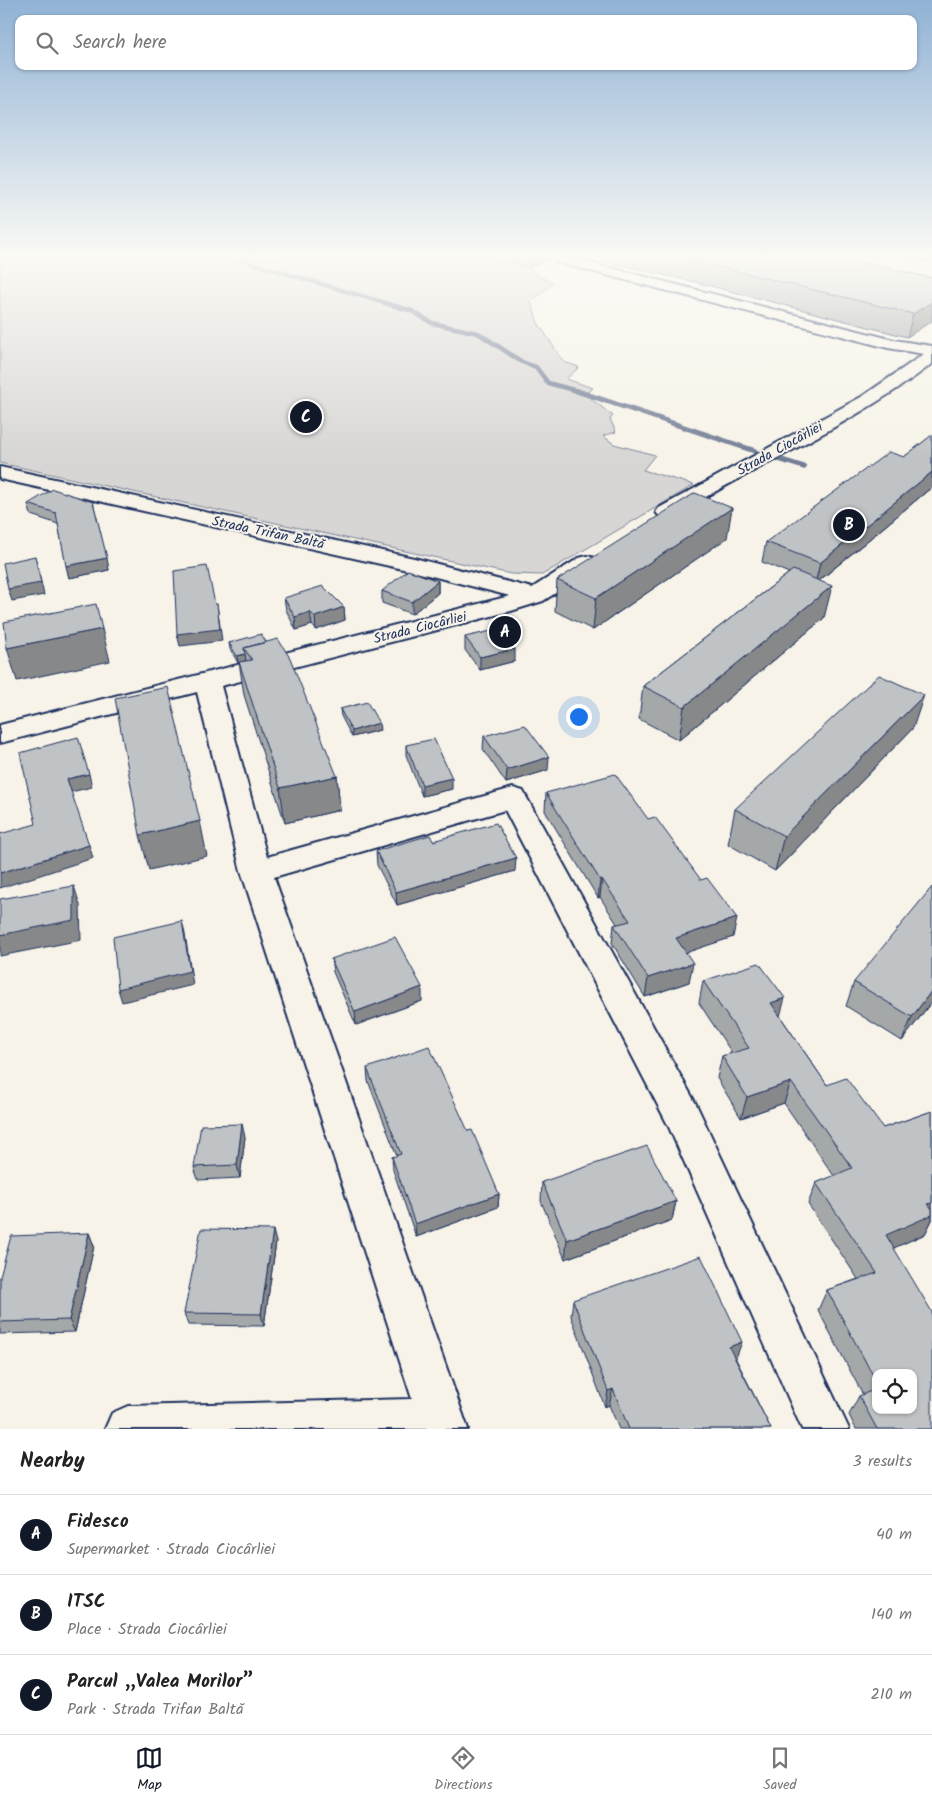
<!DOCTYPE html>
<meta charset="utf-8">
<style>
:root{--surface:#fff;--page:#f2f2f2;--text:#222;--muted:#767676;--line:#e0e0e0;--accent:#111827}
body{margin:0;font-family:Kalam,sans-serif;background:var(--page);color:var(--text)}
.controls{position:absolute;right:15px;bottom:15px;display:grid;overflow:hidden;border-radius:10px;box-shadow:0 1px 4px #0004}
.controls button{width:45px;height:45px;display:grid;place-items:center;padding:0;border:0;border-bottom:1px solid var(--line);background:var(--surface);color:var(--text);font:25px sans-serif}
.you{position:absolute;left:578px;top:716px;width:18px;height:18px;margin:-12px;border:4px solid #fff;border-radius:50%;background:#1a73e8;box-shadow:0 0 0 8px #1a73e833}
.badge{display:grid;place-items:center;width:32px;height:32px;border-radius:50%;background:var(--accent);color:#fff;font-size:16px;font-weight:700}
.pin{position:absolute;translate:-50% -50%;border:2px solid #fff;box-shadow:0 1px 5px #0006}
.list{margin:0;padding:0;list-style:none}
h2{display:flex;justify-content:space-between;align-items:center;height:65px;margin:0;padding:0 20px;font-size:21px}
h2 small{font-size:16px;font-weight:400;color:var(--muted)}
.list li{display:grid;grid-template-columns:32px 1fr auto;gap:15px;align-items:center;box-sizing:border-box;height:80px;padding:0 20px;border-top:1px solid var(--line)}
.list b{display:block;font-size:19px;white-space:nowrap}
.list p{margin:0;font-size:16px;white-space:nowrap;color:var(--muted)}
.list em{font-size:16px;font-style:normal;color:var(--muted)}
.icon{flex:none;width:28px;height:28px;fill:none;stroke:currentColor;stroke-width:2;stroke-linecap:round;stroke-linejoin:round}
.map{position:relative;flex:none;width:932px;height:1429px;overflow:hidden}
.search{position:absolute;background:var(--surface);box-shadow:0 1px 4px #0004;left:15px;right:15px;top:15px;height:55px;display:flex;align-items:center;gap:12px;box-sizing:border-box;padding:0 18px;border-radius:10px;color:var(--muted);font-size:19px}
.sheet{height:305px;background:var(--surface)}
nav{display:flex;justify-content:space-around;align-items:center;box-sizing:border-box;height:70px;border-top:1px solid var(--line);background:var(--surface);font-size:14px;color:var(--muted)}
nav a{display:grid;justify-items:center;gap:2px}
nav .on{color:var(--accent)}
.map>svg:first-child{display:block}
.green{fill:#d7d6d4;stroke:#798299}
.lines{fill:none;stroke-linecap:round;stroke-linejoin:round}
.stream-far1{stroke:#727c95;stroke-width:4.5}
.stream{stroke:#727c95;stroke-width:5.5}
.minor-casing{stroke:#1b2f5e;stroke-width:4}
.minor{fill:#f7f3e8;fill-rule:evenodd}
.wall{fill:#a5a8a9;stroke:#1b2f5e;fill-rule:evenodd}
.shaded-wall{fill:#86888a;stroke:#1b2f5e}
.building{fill:#c0c3c5;stroke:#1b2f5e}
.labels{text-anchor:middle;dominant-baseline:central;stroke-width:4;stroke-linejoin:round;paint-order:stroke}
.street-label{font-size:14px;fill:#1b2f5e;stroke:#f7f3e8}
</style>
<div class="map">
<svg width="932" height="1429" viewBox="0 0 932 1429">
<rect width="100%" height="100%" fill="#f7f3e8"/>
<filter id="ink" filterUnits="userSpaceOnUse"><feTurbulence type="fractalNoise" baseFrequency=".02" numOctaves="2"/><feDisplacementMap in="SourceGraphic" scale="10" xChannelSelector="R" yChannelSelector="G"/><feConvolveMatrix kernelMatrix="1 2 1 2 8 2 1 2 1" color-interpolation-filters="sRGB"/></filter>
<g filter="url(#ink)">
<path class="green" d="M0 259H490L534 270 531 272 553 283 531 302 538 323 564 362 579 367 566 379 593 388 585 394 613 416 610 419 616 432 603 436 614 444 655 455 643 470 694 485 542 575 511 574 0 463Z"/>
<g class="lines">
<path class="stream-far1" d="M237 259 412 311 432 323 478 333 522 362 536 367 548 383 581 392"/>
<path class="stream" d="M577 391 755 451
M769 456 804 467"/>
<defs>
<path id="minor" d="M554 259H575L894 340 932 346V364C852 425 759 464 673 516L666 518 659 516 656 512 659 508 863 396 924 354 888 348 556 262Z
M0 467 414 558 532 588 579 558 587 556 595 558 598 563 595 568 543 601 511 611 221 686 267 857 513 788 523 791 696 1104 849 1429H802L668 1125 505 810 274 877 468 1429H105L112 1413 128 1406 412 1399 241 871 197 692 0 743V725L510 596 412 571 0 479Z"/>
</defs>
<use href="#minor" class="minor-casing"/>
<use href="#minor" class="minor"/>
</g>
<path class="wall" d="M501 259H551L530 267Z
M603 259H847L932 278 907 337 695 282 603 261Z
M912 259H932V263Z
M932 435V487L819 581 824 618 679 740 639 719 643 686 789 573 762 562 766 542 904 457Z
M93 502 109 570 69 578 58 524 31 515 28 504Z
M727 538 593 630 555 611 557 580Z
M438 581V593L412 614 382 603V591Z
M284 598 344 607 345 620 316 630 312 625 296 630 286 610Z
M465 637 515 661 480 670 465 650Z
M266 642 337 776 340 810 285 823 244 695 239 662 238 663 230 649 229 643Z
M340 709 380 730 352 737 341 716Z
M913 728 775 871 728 844 735 809Z
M484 736 548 770 506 783 483 749Z
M406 745 452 789 422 796 406 755Z
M546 793 733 937 685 952 689 982 645 997 612 943 614 925 617 924 600 897 598 898 545 811Z
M376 851 515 871 397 905 377 865Z
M331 959 422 1001 356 1025 333 972Z
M703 981 780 1016 827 1085 883 1128 932 1111V1220L925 1234 893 1248 932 1429H856L849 1415 859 1396 863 1395 818 1310 827 1290 858 1279 808 1204 816 1183 834 1176 784 1103 741 1118 717 1078 722 1056 732 1053 699 1003ZM876 1373 913 1410H876Z
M854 982 932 1001 902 1041 846 1006Z
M367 1068 468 1131 499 1194 498 1207 416 1237 393 1170 392 1157 397 1156 368 1081Z
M245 1137 240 1178 198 1180 194 1167Z
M542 1182 676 1201 672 1220 565 1259 541 1201Z
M89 1233 94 1246 75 1332 0 1334V1277Z
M276 1242 264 1326 188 1325 184 1313Z
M573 1300 736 1358V1359L771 1429H619L609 1405 605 1407 571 1316Z"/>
<path class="shaded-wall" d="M530 259H551L530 267Z
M932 302V321L907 337 913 314Z
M932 472V487L815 584 820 563Z
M732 508 727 538 593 630 596 598Z
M35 556 44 595 12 601 8 589Z
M107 558 109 570 69 578 66 566Z
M438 581V593L412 614V602Z
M832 586 824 618 679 740 684 707Z
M217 604 222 641 180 646 177 634Z
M344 607 345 620 316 630 315 617Z
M310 612 312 625 296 630 295 617Z
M102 629 110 661 17 681 7 648Z
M515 649V661L480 670V657Z
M245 654 246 661 238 663 237 656Z
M924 695 913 728 775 871 784 836Z
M379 723 380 730 352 737V731Z
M549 757 548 770 506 783 507 770Z
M89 774 92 787 71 792 67 779Z
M337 776 340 810 285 823 280 788Z
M452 778V789L422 796V785Z
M200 821 207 856 149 870 140 835Z
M89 845 93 858 0 888V873Z
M516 858 515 871 397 905 396 892Z
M602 879 600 897 598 898 600 880Z
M74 886 80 905 81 940 0 956V935Z
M737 918 733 937 673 957 676 938Z
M182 921 185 934 193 985 122 1002 118 989Z
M693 963 689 982 645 997 648 978Z
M422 987V1001L356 1025 355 1012Z
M932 990V1001L902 1041 912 1017Z
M785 998 779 1020 771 1003Z
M791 1082 784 1103 741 1118 747 1097Z
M242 1124 245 1137 240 1178 237 1165Z
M499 1194 498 1207 416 1237 415 1224Z
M676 1201 672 1220 565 1259 567 1240Z
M932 1203V1220L925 1234 876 1256 886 1235 928 1204Z
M273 1230 276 1242 264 1326 261 1314Z
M89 1233 94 1246 75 1332 69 1320Z
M742 1342 736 1358 724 1363 729 1347Z
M613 1389 609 1405 605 1407 608 1391Z"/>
<path class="building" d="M687 259H847L932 278V302L913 314Z
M932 435V472L820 563 766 542 889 452 904 457Z
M53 489 93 502 107 558 66 566 56 513 28 504Z
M695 493 732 508 596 598 557 580Z
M35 556 41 583 8 589 3 563Z
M207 566 215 604H217L220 629 177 634 174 571Z
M408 570 438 581 412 602 382 591Z
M793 570 832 586 684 707 643 686Z
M323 586 344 607 315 617 310 612 295 617 284 598Z
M96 604 102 629 7 648 4 622Z
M500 629 515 649 480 657 465 637Z
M261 634 266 642 244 648 245 654 237 656 229 643Z
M278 639 290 658 337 776 280 788 239 662 252 660 244 648Z
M879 675 924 695 784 836 735 809Z
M168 687 200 821 140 835 115 698Z
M367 702 379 723 352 731 340 709Z
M525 725 549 757 507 770 484 736Z
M78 737 89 774 67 779 89 845 0 873V834L36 824 20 753Z
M434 739 452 778 422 785 406 745Z
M615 774 648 819 655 817 701 880 707 878 737 918 676 938 693 963 648 978 614 925 630 921 602 879 600 880 546 793Z
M496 823 516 858 396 892 376 851 430 835 433 841Z
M74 886V920L0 935V899Z
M932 887V990L912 1017 854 982Z
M182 921 190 971 118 989 113 937Z
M395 937 422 987 355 1012 331 959Z
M759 963 785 998 771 1003 827 1085 846 1078 883 1128 932 1111V1203L928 1204 932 1209V1215L886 1235 932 1312V1429H877L859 1396 876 1389V1410H913V1373H876V1381L827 1290 877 1273 816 1183 852 1168 791 1082 747 1097 722 1056 749 1048 703 981Z
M429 1046 468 1131 472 1130 499 1194 415 1224 392 1157 401 1154 367 1068Z
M242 1124 237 1165 194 1167 201 1125Z
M647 1146 676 1201 567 1240 542 1182Z
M201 1229 273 1230 261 1314 184 1313Z
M89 1233 69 1320 0 1322V1277L11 1236Z
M701 1256 742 1342 729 1347 771 1429H629L613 1389 608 1391 573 1300Z"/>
</g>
<linearGradient id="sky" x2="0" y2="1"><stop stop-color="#90b2d5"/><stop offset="0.56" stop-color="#fbfaf5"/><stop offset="1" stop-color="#fbfaf5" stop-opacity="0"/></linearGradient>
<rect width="932" height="459" fill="url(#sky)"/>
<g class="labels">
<g class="street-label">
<text transform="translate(780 449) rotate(-29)">Strada Ciocârliei</text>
<text transform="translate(268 533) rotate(12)">Strada Trifan Baltă</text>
<text transform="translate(420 628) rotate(-14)">Strada Ciocârliei</text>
</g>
</g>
</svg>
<div class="controls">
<button><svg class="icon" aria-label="locate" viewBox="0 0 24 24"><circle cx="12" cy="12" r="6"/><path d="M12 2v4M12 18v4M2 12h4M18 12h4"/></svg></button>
</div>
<div class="you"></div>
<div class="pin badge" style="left:505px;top:632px">A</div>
<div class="pin badge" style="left:849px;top:525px">B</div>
<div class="pin badge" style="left:306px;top:417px">C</div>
<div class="search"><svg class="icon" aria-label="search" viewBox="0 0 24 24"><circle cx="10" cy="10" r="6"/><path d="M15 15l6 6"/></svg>Search here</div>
</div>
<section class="sheet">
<h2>Nearby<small>3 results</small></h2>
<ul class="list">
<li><span class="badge">A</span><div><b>Fidesco</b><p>Supermarket · Strada Ciocârliei</p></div><em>40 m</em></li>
<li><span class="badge">B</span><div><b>ITSC</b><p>Place · Strada Ciocârliei</p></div><em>140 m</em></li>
<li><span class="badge">C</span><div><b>Parcul „Valea Morilor”</b><p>Park · Strada Trifan Baltă</p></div><em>210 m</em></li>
</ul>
</section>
<nav>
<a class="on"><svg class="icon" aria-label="map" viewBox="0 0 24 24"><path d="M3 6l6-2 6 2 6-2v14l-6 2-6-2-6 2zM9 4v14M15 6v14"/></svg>Map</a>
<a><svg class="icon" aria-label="directions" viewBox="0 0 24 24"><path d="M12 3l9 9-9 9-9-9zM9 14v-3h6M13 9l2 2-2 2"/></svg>Directions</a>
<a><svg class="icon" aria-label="saved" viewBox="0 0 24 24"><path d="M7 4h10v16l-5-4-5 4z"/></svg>Saved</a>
</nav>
